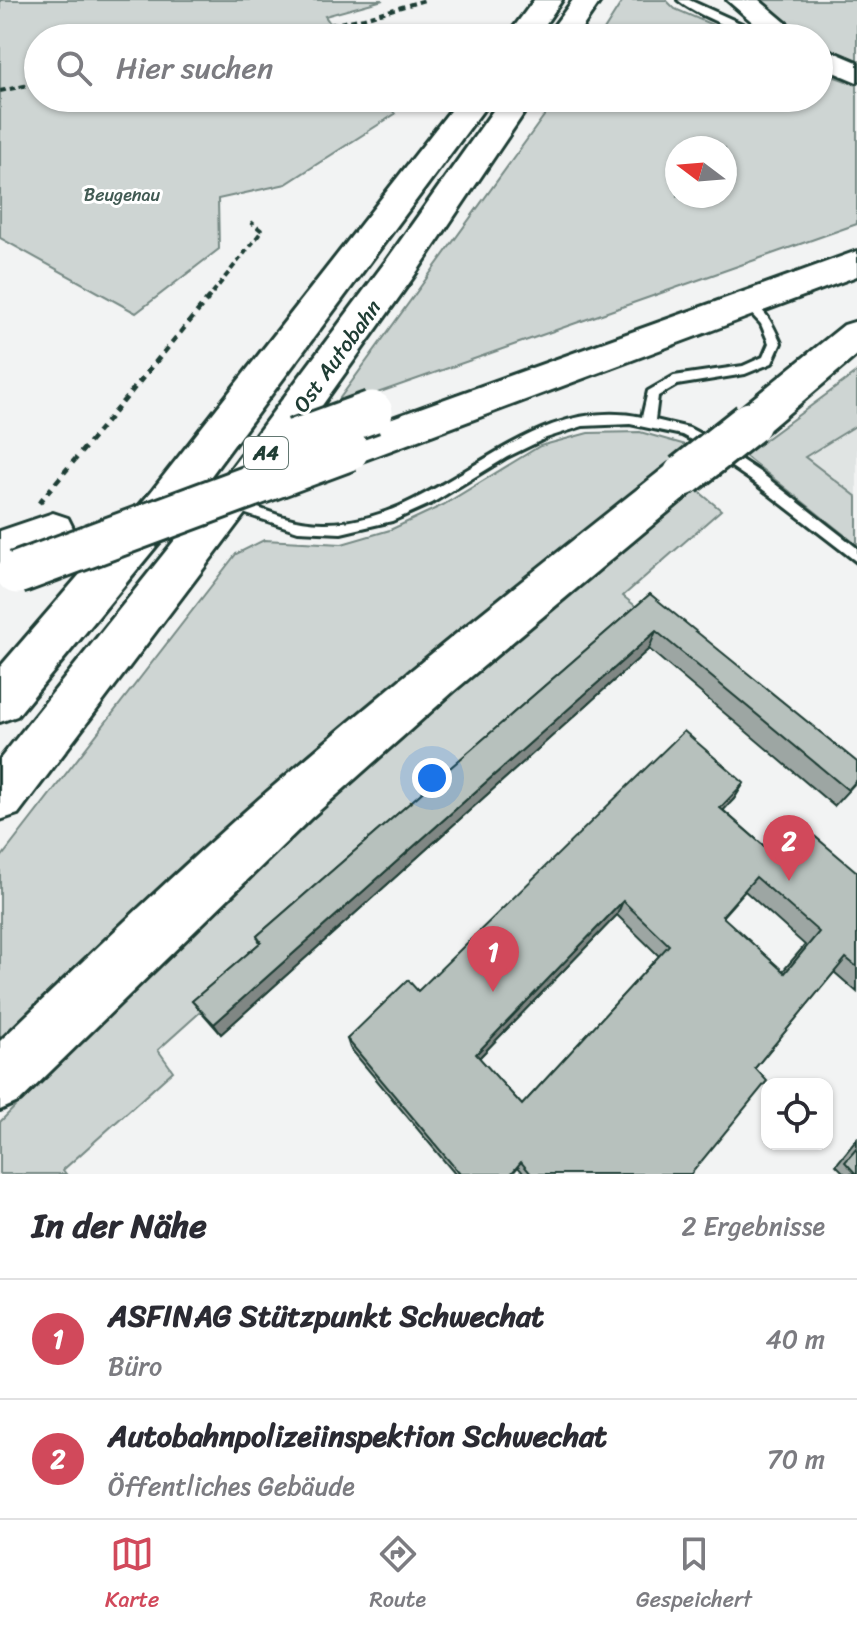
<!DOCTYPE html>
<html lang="de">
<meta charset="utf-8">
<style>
:root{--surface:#fff;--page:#f7f7f7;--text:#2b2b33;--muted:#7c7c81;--line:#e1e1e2;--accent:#d1495b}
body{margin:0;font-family:Sriracha,sans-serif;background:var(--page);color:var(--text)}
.controls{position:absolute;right:24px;bottom:24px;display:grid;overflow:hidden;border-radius:16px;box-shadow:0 2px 6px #0004}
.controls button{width:72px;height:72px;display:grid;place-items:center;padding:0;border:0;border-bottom:2px solid var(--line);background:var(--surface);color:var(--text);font:40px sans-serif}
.compass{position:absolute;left:665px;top:136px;width:72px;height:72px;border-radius:50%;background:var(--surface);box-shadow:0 2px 6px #0004;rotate:286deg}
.you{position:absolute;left:432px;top:778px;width:28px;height:28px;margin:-20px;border:6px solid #fff;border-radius:50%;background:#1a73e8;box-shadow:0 0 0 12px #1a73e833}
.badge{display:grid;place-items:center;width:52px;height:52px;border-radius:50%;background:var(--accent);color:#fff;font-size:26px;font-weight:700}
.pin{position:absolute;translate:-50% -66px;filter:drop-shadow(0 2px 4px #0008)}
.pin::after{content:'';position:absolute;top:42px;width:28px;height:24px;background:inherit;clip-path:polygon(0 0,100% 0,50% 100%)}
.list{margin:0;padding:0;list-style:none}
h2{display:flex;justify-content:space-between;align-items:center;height:104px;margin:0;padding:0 32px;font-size:34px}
h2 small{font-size:26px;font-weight:400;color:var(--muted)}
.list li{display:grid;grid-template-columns:52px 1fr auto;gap:24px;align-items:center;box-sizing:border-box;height:120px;padding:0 32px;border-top:2px solid var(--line)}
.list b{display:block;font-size:30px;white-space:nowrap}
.list p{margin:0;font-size:26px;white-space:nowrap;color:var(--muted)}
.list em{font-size:26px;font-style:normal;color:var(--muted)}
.icon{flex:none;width:44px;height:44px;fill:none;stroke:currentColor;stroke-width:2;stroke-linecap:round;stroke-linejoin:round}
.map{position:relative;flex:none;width:857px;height:1174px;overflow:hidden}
.search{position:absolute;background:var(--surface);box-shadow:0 2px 6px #0004;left:24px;right:24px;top:24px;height:88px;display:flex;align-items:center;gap:20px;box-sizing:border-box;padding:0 28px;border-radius:44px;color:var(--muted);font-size:30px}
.sheet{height:344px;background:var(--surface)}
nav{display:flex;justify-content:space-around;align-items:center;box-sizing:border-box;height:112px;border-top:2px solid var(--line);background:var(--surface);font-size:22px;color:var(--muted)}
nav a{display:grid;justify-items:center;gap:4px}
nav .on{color:var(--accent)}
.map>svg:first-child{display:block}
.built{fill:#e0e4e3}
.green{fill:#ced5d3;stroke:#768984;stroke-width:2;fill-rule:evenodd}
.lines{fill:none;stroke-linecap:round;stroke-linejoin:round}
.service-casing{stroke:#1f3d34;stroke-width:6}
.motorway-casing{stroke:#1f3d34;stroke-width:6}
.path-far1{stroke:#1f3d34;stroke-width:4;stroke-dasharray:6 4;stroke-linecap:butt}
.path{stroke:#1f3d34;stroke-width:5;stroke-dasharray:7 6;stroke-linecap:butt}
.service{fill:#fff;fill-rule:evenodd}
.motorway{fill:#fff;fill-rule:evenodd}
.motorway-bridge-casing{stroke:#1f3d34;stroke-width:47;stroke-linecap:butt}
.motorway-bridge{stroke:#fff;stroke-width:41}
.wall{fill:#9da6a3;stroke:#1f3d34;stroke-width:2;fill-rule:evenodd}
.shaded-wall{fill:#808784;stroke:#1f3d34;stroke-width:2}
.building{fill:#b7c1bd;stroke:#1f3d34;stroke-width:2;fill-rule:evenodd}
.labels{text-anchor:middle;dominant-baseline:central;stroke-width:6;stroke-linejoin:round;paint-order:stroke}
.far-park-label{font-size:18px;fill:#425b54;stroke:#fff}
.shield{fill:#fff;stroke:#627771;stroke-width:2}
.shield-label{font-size:20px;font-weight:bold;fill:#1f3d34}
.street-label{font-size:22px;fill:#1f3d34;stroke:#fff}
</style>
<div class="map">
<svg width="857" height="1174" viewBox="0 0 857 1174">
<rect width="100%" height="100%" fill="#f2f3f3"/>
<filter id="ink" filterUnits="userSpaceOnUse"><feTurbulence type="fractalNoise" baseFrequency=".0125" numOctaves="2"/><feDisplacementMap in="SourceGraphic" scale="16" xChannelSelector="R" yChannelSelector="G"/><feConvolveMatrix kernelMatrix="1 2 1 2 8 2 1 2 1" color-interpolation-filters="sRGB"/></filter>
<g filter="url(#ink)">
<path class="built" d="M857 425V497L805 457Z"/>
<path class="green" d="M0 0H383L325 16 340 38H38V98H383L395 114 286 184 218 199 219 249 136 313 0 238Z
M623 0H666L675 9 743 38H599Z
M754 0H857V64L819 46V38H803Z
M819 71 857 85V224L332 409 557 98H819ZM677 148H725V196H677Z
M857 372V425L805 457 857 497V545L744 455Z
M640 432 693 447 0 1046V859L236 554 264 540 342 544 390 530 443 505 540 446 588 433Z
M697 490 721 510 623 596 644 613 158 1050 173 1071 63 1170 66 1174H0V1122L199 920 462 681Z"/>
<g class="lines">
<defs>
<path id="service" d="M678 0H689L773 38C750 38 696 15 678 0Z
M748 300C766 309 773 325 781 343L772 363 745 374 677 385 658 396 655 420 689 428 708 438 761 473 857 548V562L752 481 695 442 682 435 630 424 583 426 546 438 507 457 432 503 392 521 341 533 298 531 225 507 223 503 230 498C261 508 290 523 324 523 439 525 522 391 642 417L648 391 674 376 743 366 763 357 769 343 761 324 742 304Z"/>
<path id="motorway" d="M534 0H562L536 38H506Z
M573 0H601L575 38H545Z
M727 0H759L804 38H771Z
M819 46 857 62V82L819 66Z
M460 98H492L181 516 17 716 0 722V667L151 492Z
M502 98H534L412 279 244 515 18 814 0 820V759L214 491 386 261Z
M857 251V276L362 461 348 466 334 461 328 450 334 439Z
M857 321V355L764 434 750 438 736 434 730 423 736 412 844 325Z
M684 459 699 464 705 475 699 486 454 691 311 818 20 1101 0 1110V1041C90 954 180 867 275 785 403 674 537 569 669 464Z
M53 513 68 518 74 530 68 542 0 567V531Z"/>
</defs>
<use href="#service" class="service-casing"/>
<use href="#motorway" class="motorway-casing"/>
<path class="path-far1" d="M262 38 364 18 425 0
M0 91 38 83
M206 301 262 231 251 222"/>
<path class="path" d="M39 503 208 299"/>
<use href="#service" class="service"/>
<use href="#motorway" class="motorway"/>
<defs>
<path id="motorway-bridge" d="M295 440 372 412
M684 475 750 423
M17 573 348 450"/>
</defs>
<use href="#motorway-bridge" class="motorway-bridge-casing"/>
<use href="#motorway-bridge" class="motorway-bridge"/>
</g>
<path class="wall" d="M650 594 857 781 834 806 649 649 221 1034 192 1001 260 943 257 936Z
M744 783 734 799 723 810 772 853 857 872V992L834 972 755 1068 691 1174H524L518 1167 512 1174H455L350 1048 347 1039 418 991ZM745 891 805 945 783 971 722 917ZM617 915 659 956 522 1105 479 1058Z
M857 1139V1174H845L836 1165Z"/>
<path class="shaded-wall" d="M656 631 649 649 221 1034 214 1024Z
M744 783 734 799 711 824 720 808Z
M623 901 617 915 474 1063 476 1054Z"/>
<path class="building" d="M650 594 857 762V780L848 790 656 631 214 1024 192 1001 261 942 257 936Z
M684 731 744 783 720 808 772 853 799 823 857 872V967L846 958 755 1068 767 1081 691 1174H531L521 1162 511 1174H460L347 1039 408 980 418 991ZM756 877 819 932 785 973 722 916ZM623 901 669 945 522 1105 476 1054Z
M857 1148V1174H856L845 1162Z"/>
</g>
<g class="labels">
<g class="far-park-label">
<text x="122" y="195">Beugenau</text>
</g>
<rect class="shield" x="244" y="437" width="44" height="32" rx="6"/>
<g class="shield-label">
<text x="266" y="453">A4</text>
</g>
<g class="street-label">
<text transform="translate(337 356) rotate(-54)">Ost Autobahn</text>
</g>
</g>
</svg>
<div class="controls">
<button><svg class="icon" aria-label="locate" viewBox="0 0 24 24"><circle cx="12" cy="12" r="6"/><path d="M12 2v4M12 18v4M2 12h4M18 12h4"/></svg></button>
</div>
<svg class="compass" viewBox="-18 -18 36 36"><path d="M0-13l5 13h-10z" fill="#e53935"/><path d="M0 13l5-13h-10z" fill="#7c7c81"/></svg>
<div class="you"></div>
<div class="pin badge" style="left:493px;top:992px">1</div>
<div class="pin badge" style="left:789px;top:881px">2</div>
<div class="search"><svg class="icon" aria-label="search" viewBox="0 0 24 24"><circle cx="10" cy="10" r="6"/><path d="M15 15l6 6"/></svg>Hier suchen</div>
</div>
<section class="sheet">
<h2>In der Nähe<small>2 Ergebnisse</small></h2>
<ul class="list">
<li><span class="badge">1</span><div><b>ASFINAG Stützpunkt Schwechat</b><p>Büro</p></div><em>40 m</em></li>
<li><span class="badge">2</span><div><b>Autobahnpolizeiinspektion Schwechat</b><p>Öffentliches Gebäude</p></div><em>70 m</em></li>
</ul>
</section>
<nav>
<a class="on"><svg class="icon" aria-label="map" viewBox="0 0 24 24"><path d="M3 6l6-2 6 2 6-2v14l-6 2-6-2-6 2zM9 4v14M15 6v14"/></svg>Karte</a>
<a><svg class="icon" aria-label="directions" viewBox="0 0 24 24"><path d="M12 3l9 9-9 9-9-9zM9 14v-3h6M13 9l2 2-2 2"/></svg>Route</a>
<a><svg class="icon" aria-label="saved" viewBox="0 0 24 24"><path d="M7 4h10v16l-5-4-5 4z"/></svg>Gespeichert</a>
</nav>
